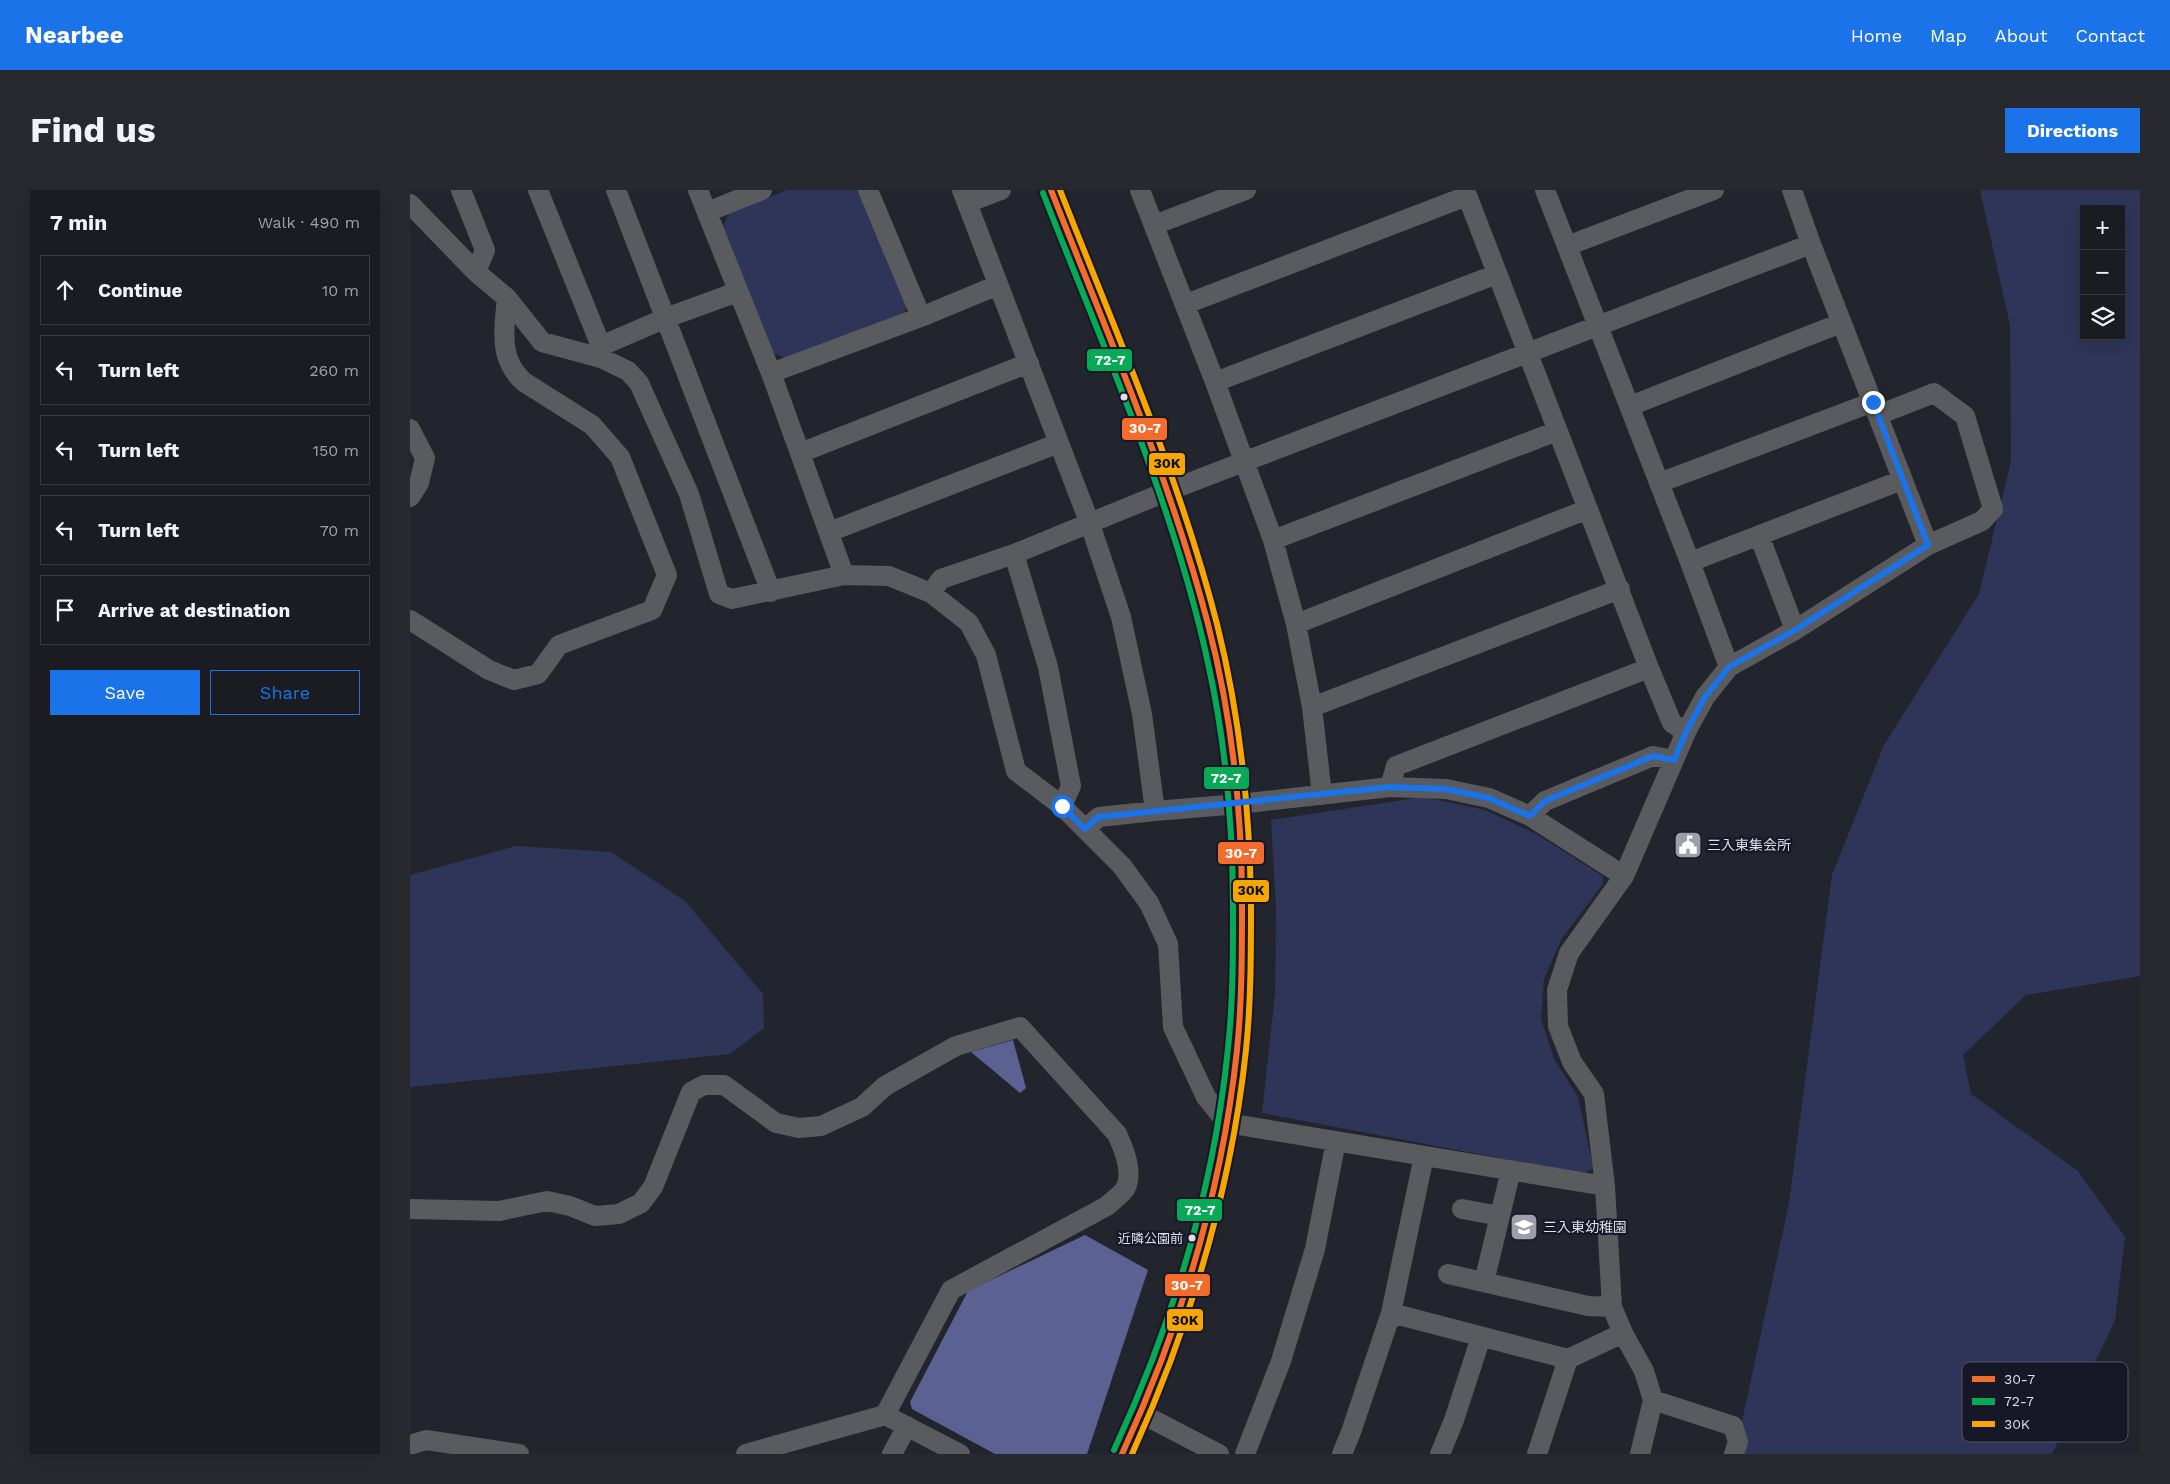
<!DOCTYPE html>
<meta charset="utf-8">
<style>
:root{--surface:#1a1c22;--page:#27292f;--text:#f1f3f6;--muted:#9fa1a5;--line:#383a40;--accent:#1a73e8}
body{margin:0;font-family:"Work Sans","Noto Sans JP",sans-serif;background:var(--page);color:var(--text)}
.controls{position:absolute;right:15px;top:15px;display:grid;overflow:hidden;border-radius:0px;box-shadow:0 5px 20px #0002}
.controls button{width:45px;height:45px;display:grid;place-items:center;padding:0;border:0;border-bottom:1px solid var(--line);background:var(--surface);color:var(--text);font:25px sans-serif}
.stop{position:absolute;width:15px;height:15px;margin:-11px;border:4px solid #1a73e8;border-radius:50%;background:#fff}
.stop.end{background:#1a73e8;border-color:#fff;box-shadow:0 1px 5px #0008}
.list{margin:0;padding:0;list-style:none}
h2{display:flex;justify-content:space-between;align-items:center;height:65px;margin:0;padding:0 20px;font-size:21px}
h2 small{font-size:16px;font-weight:400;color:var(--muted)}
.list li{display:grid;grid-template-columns:32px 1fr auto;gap:15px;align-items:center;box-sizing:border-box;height:70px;margin:0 10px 10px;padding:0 10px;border:1px solid var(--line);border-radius:0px}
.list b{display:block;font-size:19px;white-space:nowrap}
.list em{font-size:16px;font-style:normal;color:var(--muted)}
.actions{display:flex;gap:10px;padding:15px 20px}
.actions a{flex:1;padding:11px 0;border:1px solid var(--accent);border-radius:0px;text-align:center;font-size:18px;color:var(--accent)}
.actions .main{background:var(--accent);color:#fff}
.icon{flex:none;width:28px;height:28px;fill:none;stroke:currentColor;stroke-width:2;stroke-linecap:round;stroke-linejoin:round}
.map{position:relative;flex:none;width:1730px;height:1264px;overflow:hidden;border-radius:0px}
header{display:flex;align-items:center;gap:30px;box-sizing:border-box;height:70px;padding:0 25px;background:var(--accent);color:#fff}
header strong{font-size:24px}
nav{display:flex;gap:28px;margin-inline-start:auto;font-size:18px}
.intro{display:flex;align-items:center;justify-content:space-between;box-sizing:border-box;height:120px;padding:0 30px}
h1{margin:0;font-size:35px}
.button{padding:12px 22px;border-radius:0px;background:var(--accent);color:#fff;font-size:18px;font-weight:700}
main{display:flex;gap:30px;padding:0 30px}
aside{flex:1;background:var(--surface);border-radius:0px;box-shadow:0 5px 20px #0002}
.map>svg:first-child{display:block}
.green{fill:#2f3558;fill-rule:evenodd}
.water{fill:#5b6293}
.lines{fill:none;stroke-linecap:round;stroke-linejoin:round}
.minor{stroke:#595b5e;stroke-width:20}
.bus-1-casing{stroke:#161828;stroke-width:10}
.bus-2-casing{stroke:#161828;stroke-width:10}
.bus-3-casing{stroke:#161828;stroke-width:10}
.bus-1{stroke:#f36c2b;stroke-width:6}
.bus-2{stroke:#06aa56;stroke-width:6}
.bus-3{stroke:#f7a600;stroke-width:6}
.route{stroke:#1a73e8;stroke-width:6}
.bus-dot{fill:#dddfea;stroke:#161828;stroke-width:2}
.labels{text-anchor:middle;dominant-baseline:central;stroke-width:4.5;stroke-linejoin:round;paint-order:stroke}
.bus-label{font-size:13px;fill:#dddfea;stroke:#161828;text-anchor:end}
.poi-label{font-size:14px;fill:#dddfea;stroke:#161828;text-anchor:start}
.key{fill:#161828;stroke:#525462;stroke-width:1}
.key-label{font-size:14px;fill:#dddfea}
.line-badge{stroke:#161828;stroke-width:2}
.badge-label{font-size:14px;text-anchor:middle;font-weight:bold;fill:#fff}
.pale-badge-label{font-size:14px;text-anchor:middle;font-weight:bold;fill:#111}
</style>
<header>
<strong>Nearbee</strong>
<nav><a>Home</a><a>Map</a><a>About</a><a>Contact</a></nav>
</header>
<div class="intro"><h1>Find us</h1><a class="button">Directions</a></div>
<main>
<aside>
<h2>7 min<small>Walk · 490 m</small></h2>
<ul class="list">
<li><svg class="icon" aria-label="ahead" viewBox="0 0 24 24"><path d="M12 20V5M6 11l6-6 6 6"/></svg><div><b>Continue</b></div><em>10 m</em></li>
<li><svg class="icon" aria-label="left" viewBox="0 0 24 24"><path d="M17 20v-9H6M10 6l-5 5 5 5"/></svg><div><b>Turn left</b></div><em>260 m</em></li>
<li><svg class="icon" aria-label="left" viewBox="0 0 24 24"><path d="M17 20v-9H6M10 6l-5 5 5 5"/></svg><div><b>Turn left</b></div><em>150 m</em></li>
<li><svg class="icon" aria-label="left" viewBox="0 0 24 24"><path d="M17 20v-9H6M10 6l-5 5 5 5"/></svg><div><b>Turn left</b></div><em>70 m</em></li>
<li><svg class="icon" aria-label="arrive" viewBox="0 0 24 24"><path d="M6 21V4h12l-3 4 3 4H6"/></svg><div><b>Arrive at destination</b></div></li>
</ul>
<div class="actions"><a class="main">Save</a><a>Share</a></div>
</aside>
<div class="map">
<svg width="1730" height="1264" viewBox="0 0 1730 1264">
<rect width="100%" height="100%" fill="#23252e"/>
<path class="green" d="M377 0H453L497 115 493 125 375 168 363 163 313 37 318 24Z
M1570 0H1730V786L1616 805 1553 865 1561 904 1668 981 1715 1047 1705 1130 1642 1264H1325L1379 1013 1422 685 1474 555 1569 404 1601 271 1600 135ZM1674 19H1711V146H1674Z
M1013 607 1075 620 1126 644 1193 686V694L1152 748 1134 789 1131 829 1144 869 1168 907 1183 977 1174 984 852 923 865 804 866 719 861 630Z
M106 656 201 662 275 711 353 804 354 838 320 864 0 897V685Z"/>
<path class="water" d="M603 850 616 898 610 903 561 862Z
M675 1045 738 1080 677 1264H585L502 1219 500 1212 558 1101Z"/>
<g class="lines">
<path class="minor" d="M51 0 75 60 66 82
M128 0 191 156V168
M206 0 361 402
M288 0 361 183 434 385
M458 0 511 127
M552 0 680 334 711 427 732 524 745 621
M641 0C696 143 759 285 798 434 824 532 833 634 832 735 831 776 831 819 827 860 812 998 773 1139 712 1264
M730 0 805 192 863 350 886 434 902 517 912 605
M1055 0 1239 478 1262 533 1276 542
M1135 0 1280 372 1319 477
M557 13 591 0
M0 14 66 82 97 108 132 152 191 168 218 181 229 193 279 304 309 404 322 409 434 385 479 386 521 403 559 433 576 465 606 581 652 616 712 676 739 713 758 754 763 837 796 907 817 933 1195 996
M297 22 352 0
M744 35 836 0
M1157 56 1304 0
M776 114 1057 6
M191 156 256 128 327 102
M361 183 511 127 588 95
M805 192 1087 84
M1220 216 1431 133
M1468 225 1524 203 1555 226 1583 319 1572 331 1518 355
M0 239 15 268 9 293 0 307
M390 263 619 173
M1249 293 1463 212
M419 342 649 253
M1349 345 1385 440
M863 350 1147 241
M604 364 638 477 661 596 652 616
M1280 372 1492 290
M521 403 531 389 604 364 758 301 1401 54
M0 430 79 480 104 490 128 484 149 455 242 420 257 385 210 267 182 235 114 192C88 169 94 139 97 108
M886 434 1178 319
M902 517 1210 399
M980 597 986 576 1239 478
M1120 626 1135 611 1243 566 1264 570
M675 639 689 627 745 621 829 614 980 597 1036 599 1079 608 1120 626 1214 686
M0 1019 89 1021 137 1011 160 1016 185 1026 209 1024 231 1013 243 997 281 902 294 895H314L366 933 389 938 411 936 452 917 475 896 546 856 610 837 707 944C714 959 724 983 715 999 711 1005 702 1011 697 1016L541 1100 475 1225
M1052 1019 1090 1026
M1038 1084 1178 1116 1202 1117
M1074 1092 1101 980
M981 1123 1158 1169 1213 1143
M1243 1210 1323 1236 1328 1252 1324 1264
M732 1224 809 1264
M0 1255 16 1250 109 1264
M336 1264 475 1225 550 1264
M482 1264 497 1236
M835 1264 871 1171 905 1059 926 951
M932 1264 941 1242 981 1123 1014 966
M1030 1264 1044 1230 1071 1147
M1127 1264 1158 1169
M1230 1264 1243 1210 1234 1181 1213 1143 1202 1117 1195 996 1184 904 1162 872 1148 836 1147 800 1159 763 1214 686 1276 542 1295 507 1319 477 1385 440 1518 355 1401 54 1382 0"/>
<defs>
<path id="bus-1" d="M641 0C697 143 759 285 798 434 822 526 832 620 832 715 832 763 832 812 827 860 812 1001 771 1136 712 1264"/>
<path id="bus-2" d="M633 3C693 157 763 311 798 473 816 554 823 638 823 721 823 766 823 813 818 858 804 999 763 1133 704 1260"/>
<path id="bus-3" d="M650 0C706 143 769 285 807 434 830 526 840 620 841 715 841 763 841 812 836 860 821 1000 780 1136 722 1264"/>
</defs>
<use href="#bus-1" class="bus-1-casing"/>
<use href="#bus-2" class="bus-2-casing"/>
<use href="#bus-3" class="bus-3-casing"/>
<use href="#bus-1" class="bus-1"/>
<use href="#bus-2" class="bus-2"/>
<use href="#bus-3" class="bus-3"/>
</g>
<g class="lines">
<path class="route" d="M652 616 675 639 688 627 980 597 1036 599 1079 608 1120 626 1135 611 1243 566 1264 570 1276 542 1295 507 1319 477 1385 440 1518 355 1463 212"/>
</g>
<defs>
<symbol id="civic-square" viewBox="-11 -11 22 22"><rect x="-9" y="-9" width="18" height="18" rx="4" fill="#9c9ea8" stroke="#161828"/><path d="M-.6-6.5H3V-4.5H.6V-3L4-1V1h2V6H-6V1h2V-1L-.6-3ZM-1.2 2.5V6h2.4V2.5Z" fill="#fff"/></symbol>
<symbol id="school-square" viewBox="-11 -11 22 22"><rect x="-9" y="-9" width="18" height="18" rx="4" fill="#9c9ea8" stroke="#161828"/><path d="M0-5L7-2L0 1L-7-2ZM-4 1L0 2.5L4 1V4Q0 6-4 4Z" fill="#fff"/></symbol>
</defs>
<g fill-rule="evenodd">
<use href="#civic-square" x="1262" y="639" width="32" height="32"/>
<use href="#school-square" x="1098" y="1021" width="32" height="32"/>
</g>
<g class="bus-dot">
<circle cx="714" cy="207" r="4.5"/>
<circle cx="782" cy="1048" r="4.5"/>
</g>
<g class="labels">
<g class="bus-label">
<text x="773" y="1048">近隣公園前</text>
</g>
<g class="poi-label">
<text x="1297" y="655">三入東集会所</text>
<text x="1133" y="1037">三入東幼稚園</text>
</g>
</g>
<rect x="1552" y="1172" width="166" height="80" rx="8" class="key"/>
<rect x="1562" y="1186" width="23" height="6" fill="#f36c2b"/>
<rect x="1562" y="1208" width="23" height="7" fill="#06aa56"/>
<rect x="1562" y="1231" width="23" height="6" fill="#f7a600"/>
<g class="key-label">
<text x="1594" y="1194">30-7</text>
<text x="1594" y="1216">72-7</text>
<text x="1594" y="1239">30K</text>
</g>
<g class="line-badge">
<rect x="676" y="158" width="47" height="24" rx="5" fill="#06aa56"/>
<rect x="711" y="227" width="47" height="24" rx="5" fill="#f36c2b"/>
<rect x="738" y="262" width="38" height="24" rx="5" fill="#f7a600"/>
<rect x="793" y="576" width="47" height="24" rx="5" fill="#06aa56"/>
<rect x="807" y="651" width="48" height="24" rx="5" fill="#f36c2b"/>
<rect x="822" y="689" width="38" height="24" rx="5" fill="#f7a600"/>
<rect x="766" y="1008" width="47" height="24" rx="5" fill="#06aa56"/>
<rect x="754" y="1083" width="47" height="24" rx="5" fill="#f36c2b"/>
<rect x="756" y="1118" width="38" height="24" rx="5" fill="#f7a600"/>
</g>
<g class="badge-label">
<text x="700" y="175">72-7</text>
<text x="735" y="243">30-7</text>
<text x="816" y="593">72-7</text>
<text x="831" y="668">30-7</text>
<text x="790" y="1025">72-7</text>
<text x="777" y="1100">30-7</text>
</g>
<g class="pale-badge-label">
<text x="757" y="278">30K</text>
<text x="841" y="705">30K</text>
<text x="775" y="1135">30K</text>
</g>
</svg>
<div class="controls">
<button>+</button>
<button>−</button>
<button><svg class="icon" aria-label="layers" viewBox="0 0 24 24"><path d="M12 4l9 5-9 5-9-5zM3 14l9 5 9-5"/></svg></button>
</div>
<div class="stop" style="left:652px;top:616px"></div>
<div class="stop end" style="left:1463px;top:212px"></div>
</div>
</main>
